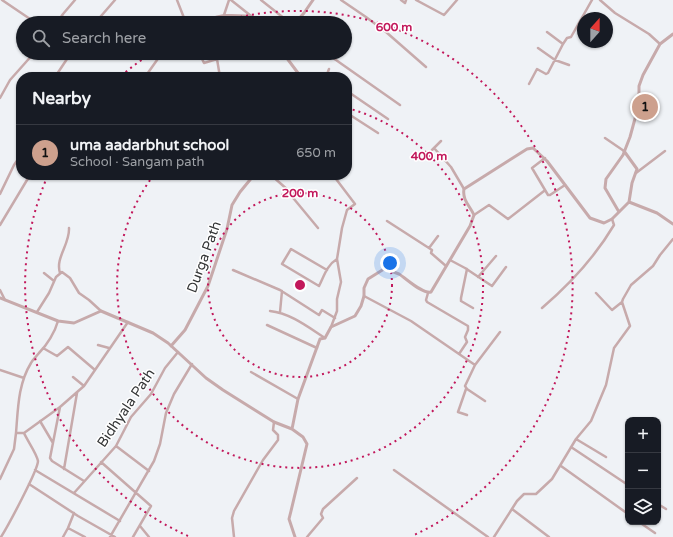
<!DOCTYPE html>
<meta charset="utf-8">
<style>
:root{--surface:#171b24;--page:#20242c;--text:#f1f3f6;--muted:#9ea1a6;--line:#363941;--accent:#cda08d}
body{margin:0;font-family:"Varela Round",sans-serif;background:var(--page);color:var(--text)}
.controls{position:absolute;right:12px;bottom:12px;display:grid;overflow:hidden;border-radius:8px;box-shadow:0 1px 3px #0004}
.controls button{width:36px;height:36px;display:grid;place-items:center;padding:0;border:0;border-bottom:1px solid var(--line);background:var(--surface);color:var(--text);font:20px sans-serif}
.compass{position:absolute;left:577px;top:12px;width:36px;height:36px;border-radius:50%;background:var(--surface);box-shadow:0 1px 3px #0004;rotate:21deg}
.you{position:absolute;left:390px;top:263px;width:14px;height:14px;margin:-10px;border:3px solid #fff;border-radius:50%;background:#1a73e8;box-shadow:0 0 0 6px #1a73e833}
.badge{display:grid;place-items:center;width:26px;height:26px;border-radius:50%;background:var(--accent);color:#111;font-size:13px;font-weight:700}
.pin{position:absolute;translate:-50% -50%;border:2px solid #fff;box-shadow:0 1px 4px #0006}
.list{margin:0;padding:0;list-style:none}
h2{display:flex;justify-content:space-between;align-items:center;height:52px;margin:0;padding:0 16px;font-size:17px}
h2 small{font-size:13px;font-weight:400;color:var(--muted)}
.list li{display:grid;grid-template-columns:26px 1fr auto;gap:12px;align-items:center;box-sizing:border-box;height:56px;padding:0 16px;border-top:1px solid var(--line)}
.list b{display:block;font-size:15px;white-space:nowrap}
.list p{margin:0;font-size:13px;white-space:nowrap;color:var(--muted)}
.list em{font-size:13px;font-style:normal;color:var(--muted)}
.icon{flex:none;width:22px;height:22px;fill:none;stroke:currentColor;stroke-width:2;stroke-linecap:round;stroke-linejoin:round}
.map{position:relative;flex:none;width:673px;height:537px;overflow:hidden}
.search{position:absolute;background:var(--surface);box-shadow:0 1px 3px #0004;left:16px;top:16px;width:336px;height:44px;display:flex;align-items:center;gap:10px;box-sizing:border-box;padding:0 14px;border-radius:22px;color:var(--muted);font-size:15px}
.panel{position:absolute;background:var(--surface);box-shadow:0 1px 3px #0004;left:16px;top:72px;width:336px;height:108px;border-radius:16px}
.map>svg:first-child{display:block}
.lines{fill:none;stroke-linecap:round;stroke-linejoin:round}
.minor{stroke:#c7aaab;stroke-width:2.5}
.tertiary{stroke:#c7aaab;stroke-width:3}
.ring{fill:none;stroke:#c2185b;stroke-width:2;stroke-dasharray:2 4}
.labels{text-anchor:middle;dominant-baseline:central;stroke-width:3;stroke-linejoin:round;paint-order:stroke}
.street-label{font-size:14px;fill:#343637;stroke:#fff}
.centre{fill:#c2185b;stroke:#fff;stroke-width:2}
.ring-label{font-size:12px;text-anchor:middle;font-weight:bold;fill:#c2185b;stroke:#fff;stroke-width:3;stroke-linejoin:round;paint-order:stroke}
</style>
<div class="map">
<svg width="673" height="537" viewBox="0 0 673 537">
<rect width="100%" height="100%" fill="#eff2f6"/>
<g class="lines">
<path class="minor" d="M2 0 36 23
M177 0 186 23
M231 0 260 23
M261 0 290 23
M341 0 366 17 386 32 426 67
M401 0 405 3 406 0
M416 0 444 15 457 0
M600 0 615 13 649 34 660 44
M224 15 229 0
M216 17 225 15 251 16
M57 23 63 14 75 0
M95 23 115 0
M547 32 563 44
M538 48 555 60 569 65
M199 53 204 63 217 59 220 77
M326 53 400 105
M55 77 71 53
M145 77 162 53
M326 77 329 69
M529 84 537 69 546 74 548 73 563 44 567 38 571 37 592 0
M347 91 388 119
M0 98 10 80 34 53
M347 113 378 133
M605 138 624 151
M434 148 451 167 464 189
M432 150 441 141
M545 158 532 168 548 195H550L565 185
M636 173 665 151
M271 175 289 191 294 199 318 228
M0 194 14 165 21 155
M474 215 489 205 508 219 544 191
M387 221 432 250 431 253 446 266
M0 225 30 175
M429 248 438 236
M450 260 465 268 492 286 506 267
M467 269 461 298V301L473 308
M233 270 280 290 319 315 322 310 335 318
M327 270 291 249 282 264 319 286C324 276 327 265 337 259
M44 273 54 281
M60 273C55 258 70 244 69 228
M478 277 496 256
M0 290 5 300
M428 293 426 300 427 302 468 326V330L465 337 467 342 459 354
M596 293 612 310 622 302
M364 296 411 321 475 365
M542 308C570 284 595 257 614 225L612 219
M270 311C290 313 308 327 325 338
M37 312 49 293 56 277 62 272 70 278 79 293 89 300 101 311
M280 312 282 291
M267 325 317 348
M331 327 337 311V299L341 282 337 259 342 228 347 210 355 204 333 175
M98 345 109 348
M43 348 57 356 68 347 95 370
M0 370 24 378
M251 372 298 399
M73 377 84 386
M466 389 458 412 467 415
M485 401 467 389 465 386 475 365 500 332
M60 407 50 458 52 461 84 481
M40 421 53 443
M24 433 60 407 84 386 128 322
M576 439 606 457
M116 446 149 471
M571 447 628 485
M101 462 151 506 133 537
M561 466 628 514
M64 469 77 393
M35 470 120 521
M394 470 488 537
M0 479 14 449 16 433
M29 484 78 516 115 537
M74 493 116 446 131 417 151 394 165 368 178 352
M658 504 666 509
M512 509 549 537
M639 522 655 533
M140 526 149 537
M68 528 85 537
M1 537C8 526 38 470 38 461 37 454 27 440 24 433H16C18 409 18 384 31 363 33 359 36 357 39 353 47 345 55 332 58 321
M63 537 68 528 74 513
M110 537 154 461 160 444 166 413 174 394 192 364
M234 537 232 518 234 511 263 460 278 440V435L273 430 274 422
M307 537 323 518 321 514 323 509 357 478
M494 537 517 501 524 494H536L552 479 576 439 591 421 606 385 614 348 630 326 622 302 623 299 631 285 653 266 660 255 673 239"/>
<path class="tertiary" d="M295 23 304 13 313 0
M283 53 301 77
M259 175 263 176 266 175
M629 202 657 213 673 224
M619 212 605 188 606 179 623 155 630 137 639 104V86L643 75 660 44 673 34
M0 298 58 321 74 323 101 311 153 333 168 343 206 378 223 390 274 422 292 429 303 437 307 444 291 511 289 519 295 537
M171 346 185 330 208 286 227 229 232 205 240 192 254 175
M292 429 298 399 320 339 325 338 331 327 355 316 361 306 364 296V288L368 279 384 269C389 270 394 272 399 274 407 279 422 294 431 292L470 226 474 215C470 206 462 200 464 189L527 149 533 148 547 161 590 218 604 223 612 219 629 202 632 183 637 169 624 151"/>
</g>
<g class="ring">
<circle cx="300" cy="285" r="92"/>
<path d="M347 108A183 183 0 1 1 153 176"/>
<path d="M188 536A275 275 0 0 1 48 175M121 76A275 275 0 0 1 152 53M217 23A275 275 0 0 1 412 536"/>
</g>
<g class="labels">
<g class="street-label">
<text transform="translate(204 257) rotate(-70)">Durga Path</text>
<text transform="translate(126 408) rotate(-56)">Bidhyala Path</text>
</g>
</g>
<circle cx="300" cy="285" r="6" class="centre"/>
<g class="ring-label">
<text x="394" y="31">600 m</text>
<text x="429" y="160">400 m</text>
<text x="300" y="197">200 m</text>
</g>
</svg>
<div class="controls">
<button>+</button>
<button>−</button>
<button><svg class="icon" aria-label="layers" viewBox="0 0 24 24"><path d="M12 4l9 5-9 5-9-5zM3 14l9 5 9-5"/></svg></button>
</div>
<svg class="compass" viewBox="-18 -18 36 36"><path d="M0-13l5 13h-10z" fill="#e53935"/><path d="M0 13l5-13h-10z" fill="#9ea1a6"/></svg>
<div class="you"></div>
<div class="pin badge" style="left:645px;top:107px">1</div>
<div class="search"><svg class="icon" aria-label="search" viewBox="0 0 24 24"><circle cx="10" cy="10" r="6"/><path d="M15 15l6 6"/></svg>Search here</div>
<section class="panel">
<h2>Nearby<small></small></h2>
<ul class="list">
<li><span class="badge">1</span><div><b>uma aadarbhut school</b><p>School · Sangam path</p></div><em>650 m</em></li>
</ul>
</section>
</div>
